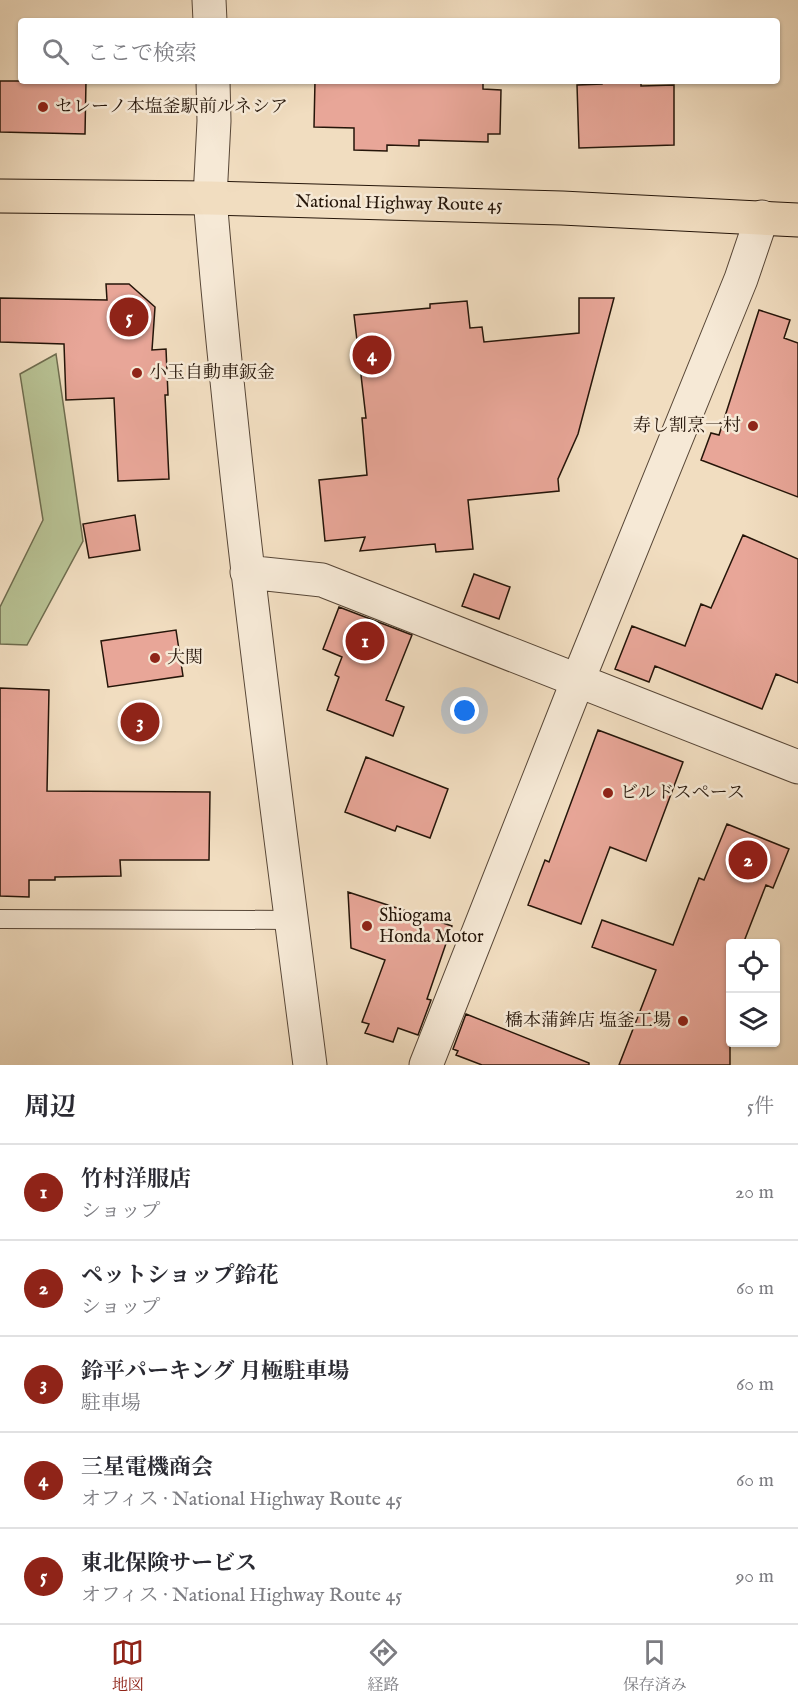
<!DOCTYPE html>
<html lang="ja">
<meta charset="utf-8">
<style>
:root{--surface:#fff;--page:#f2f2f3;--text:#2b2b33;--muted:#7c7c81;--line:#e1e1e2;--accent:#8f2418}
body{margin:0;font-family:"IM FELL English","Noto Serif JP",serif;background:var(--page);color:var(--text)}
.controls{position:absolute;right:18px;bottom:18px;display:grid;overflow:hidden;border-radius:6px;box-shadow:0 2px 4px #0004}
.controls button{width:54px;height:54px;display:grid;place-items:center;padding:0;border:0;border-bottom:2px solid var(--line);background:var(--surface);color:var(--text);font:30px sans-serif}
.you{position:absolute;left:465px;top:711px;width:21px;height:21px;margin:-15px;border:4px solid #fff;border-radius:50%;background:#1a73e8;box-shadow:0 0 0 9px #1a73e833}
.badge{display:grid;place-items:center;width:39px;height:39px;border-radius:50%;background:var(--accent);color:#fff;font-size:20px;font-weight:700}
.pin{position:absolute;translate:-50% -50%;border:3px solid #fff;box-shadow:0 2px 6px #0006}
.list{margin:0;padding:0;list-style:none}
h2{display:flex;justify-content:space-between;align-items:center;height:78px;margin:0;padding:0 24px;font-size:26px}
h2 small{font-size:20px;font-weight:400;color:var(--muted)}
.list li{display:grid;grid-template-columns:39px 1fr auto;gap:18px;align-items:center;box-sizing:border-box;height:96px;padding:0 24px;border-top:2px solid var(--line)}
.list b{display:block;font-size:22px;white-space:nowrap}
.list p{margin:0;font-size:20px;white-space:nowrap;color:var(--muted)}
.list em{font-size:20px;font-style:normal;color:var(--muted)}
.icon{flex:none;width:33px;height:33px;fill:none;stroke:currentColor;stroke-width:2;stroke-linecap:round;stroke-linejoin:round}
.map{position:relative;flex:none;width:798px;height:1065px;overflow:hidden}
.search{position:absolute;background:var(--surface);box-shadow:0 2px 4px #0004;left:18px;right:18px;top:18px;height:66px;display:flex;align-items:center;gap:15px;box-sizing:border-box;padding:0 21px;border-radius:6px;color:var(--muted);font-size:22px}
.sheet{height:558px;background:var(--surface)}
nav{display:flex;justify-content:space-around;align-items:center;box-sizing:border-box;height:84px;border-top:2px solid var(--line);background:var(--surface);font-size:16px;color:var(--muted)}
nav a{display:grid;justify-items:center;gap:3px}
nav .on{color:var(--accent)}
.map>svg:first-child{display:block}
.green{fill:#b8c294;stroke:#6e6c4e;stroke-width:1.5}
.building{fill:#e8a698;stroke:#251509;stroke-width:1.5}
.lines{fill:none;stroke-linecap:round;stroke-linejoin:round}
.service-casing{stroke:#584737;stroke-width:20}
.minor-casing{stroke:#584737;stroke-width:35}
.tertiary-casing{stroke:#584737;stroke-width:35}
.trunk-casing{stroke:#251509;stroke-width:35}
.service{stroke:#f6e9d6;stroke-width:18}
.minor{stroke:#f6e9d6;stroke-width:33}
.tertiary{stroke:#f6e9d6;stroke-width:33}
.trunk{stroke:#f1ddc0;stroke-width:33}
.poi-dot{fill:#8f2418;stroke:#f6e9d6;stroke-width:2}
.labels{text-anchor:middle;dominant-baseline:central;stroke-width:5;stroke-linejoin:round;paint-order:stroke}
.poi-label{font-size:18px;fill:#251509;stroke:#f6e9d6;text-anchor:start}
.street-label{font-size:18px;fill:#251509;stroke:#f6e9d6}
</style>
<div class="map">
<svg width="798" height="1065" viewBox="0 0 798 1065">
<rect width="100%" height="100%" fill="#f1ddc0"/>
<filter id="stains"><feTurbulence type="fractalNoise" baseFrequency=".00333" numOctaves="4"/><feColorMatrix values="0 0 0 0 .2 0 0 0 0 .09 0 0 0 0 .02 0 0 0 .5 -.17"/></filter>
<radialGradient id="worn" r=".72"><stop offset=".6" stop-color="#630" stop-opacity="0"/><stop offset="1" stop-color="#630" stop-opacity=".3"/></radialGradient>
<path class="green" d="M56 354 83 541 27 645 0 644V607L43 520 20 374Z"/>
<path class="building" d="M0 81H86L85 134 0 132Z
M315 81 483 82V89L501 90 500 134H488V142L419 140V146L387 145V151L354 150V128L314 127Z
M602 81H641V86L674 85V145L579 148 577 85 602 84Z
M106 284H129L155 307 152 350 166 349 168 395H165L169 479 118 481 114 398 66 400 64 344 0 342V298L107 300Z
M579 298H614L578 434 558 479 559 491 468 500 473 549 436 552 435 544 360 551 365 537 325 541 319 480 367 475 362 418H366L354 315 430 308V304L467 301 470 328 482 327 484 342 579 333Z
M759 310 790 320 784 338 798 343V497L701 460 711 433 719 435Z
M135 515 140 550 89 558 83 524Z
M743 535 798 559V683L776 674 762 709 655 666 649 682 615 669 632 626 685 646 701 604 711 608Z
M474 574 510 587 499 619 462 606Z
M339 607 412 635 386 700 404 707 393 736 327 710 339 677 335 675 342 657 323 649Z
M176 630 183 676 108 687 101 641Z
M0 688 49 690 47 791 210 792 209 860H120L121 876 55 877V880H29V897L0 896Z
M598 730 683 762 646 861 610 847 581 924 528 905 545 860 549 862Z
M366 757 448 789 430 838 397 826 395 831 345 812Z
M727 824 789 849 773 888 766 885 743 944H730V1065H619L656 970 592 947 602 920 673 945 699 878 704 880Z
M348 892 452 926 427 999 431 1000 418 1035 398 1028 393 1042 365 1033 369 1024 362 1022 385 960 351 948Z
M466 1014 589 1063V1065H482L456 1055 458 1051 453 1049Z"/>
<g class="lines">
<defs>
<path id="service" d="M0 919 291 920"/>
<path id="minor" d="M209 0 210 21
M210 198 214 121 213 81
M426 1065 578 680 741 279 762 217"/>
<path id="tertiary" d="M210 198C234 488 273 776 310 1065
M247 572 322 580 798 767"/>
<path id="trunk" d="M0 196 210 198 562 208 798 220"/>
</defs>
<use href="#service" class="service-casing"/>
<use href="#minor" class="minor-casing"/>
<use href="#tertiary" class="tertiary-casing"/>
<use href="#trunk" class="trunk-casing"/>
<use href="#service" class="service"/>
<use href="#minor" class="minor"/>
<use href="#tertiary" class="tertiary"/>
<use href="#trunk" class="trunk"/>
</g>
<g class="poi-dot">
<circle cx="43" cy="107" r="6"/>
<circle cx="137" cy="373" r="6"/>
<circle cx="753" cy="426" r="6"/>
<circle cx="155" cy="658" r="6"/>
<circle cx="608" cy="793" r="6"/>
<circle cx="367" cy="926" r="6"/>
<circle cx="683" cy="1021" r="6"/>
</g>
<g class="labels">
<g class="poi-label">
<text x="55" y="107">セレーノ本塩釜駅前ルネシア</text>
<text x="149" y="373">小玉自動車鈑金</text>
<text x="741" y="426" text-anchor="end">寿し割烹一村</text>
<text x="167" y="658">大関</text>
<text x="620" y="793">ビルドスペース</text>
<text x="379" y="916">Shiogama<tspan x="379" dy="21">Honda Motor</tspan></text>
<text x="671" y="1021" text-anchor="end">橋本蒲鉾店 塩釜工場</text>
</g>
<g class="street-label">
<text transform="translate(399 204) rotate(1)">National Highway Route 45</text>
</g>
</g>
<rect width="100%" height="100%" filter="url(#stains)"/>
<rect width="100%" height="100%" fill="url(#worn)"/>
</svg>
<div class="controls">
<button><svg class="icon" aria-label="locate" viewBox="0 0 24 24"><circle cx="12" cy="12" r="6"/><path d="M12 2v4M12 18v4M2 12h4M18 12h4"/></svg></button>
<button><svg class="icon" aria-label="layers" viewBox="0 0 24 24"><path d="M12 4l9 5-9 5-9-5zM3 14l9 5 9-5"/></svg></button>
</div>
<div class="you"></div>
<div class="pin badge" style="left:365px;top:641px">1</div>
<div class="pin badge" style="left:748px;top:860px">2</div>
<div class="pin badge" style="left:140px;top:722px">3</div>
<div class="pin badge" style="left:372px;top:355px">4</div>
<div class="pin badge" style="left:129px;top:317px">5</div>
<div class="search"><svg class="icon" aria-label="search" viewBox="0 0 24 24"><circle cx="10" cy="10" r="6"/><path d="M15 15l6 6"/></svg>ここで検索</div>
</div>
<section class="sheet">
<h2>周辺<small>5件</small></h2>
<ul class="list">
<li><span class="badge">1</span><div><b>竹村洋服店</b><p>ショップ</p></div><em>20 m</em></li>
<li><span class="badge">2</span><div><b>ペットショップ鈴花</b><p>ショップ</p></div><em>60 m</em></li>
<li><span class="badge">3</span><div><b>鈴平パーキング 月極駐車場</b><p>駐車場</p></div><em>60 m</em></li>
<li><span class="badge">4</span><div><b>三星電機商会</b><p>オフィス · National Highway Route 45</p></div><em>60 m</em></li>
<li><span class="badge">5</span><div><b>東北保険サービス</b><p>オフィス · National Highway Route 45</p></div><em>90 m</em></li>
</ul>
</section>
<nav>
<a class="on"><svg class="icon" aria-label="map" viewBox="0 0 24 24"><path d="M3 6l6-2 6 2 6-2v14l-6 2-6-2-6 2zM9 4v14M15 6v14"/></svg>地図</a>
<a><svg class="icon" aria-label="directions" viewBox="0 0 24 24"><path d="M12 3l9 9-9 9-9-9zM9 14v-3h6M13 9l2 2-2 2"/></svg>経路</a>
<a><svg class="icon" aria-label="saved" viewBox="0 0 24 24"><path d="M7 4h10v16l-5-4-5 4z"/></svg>保存済み</a>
</nav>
